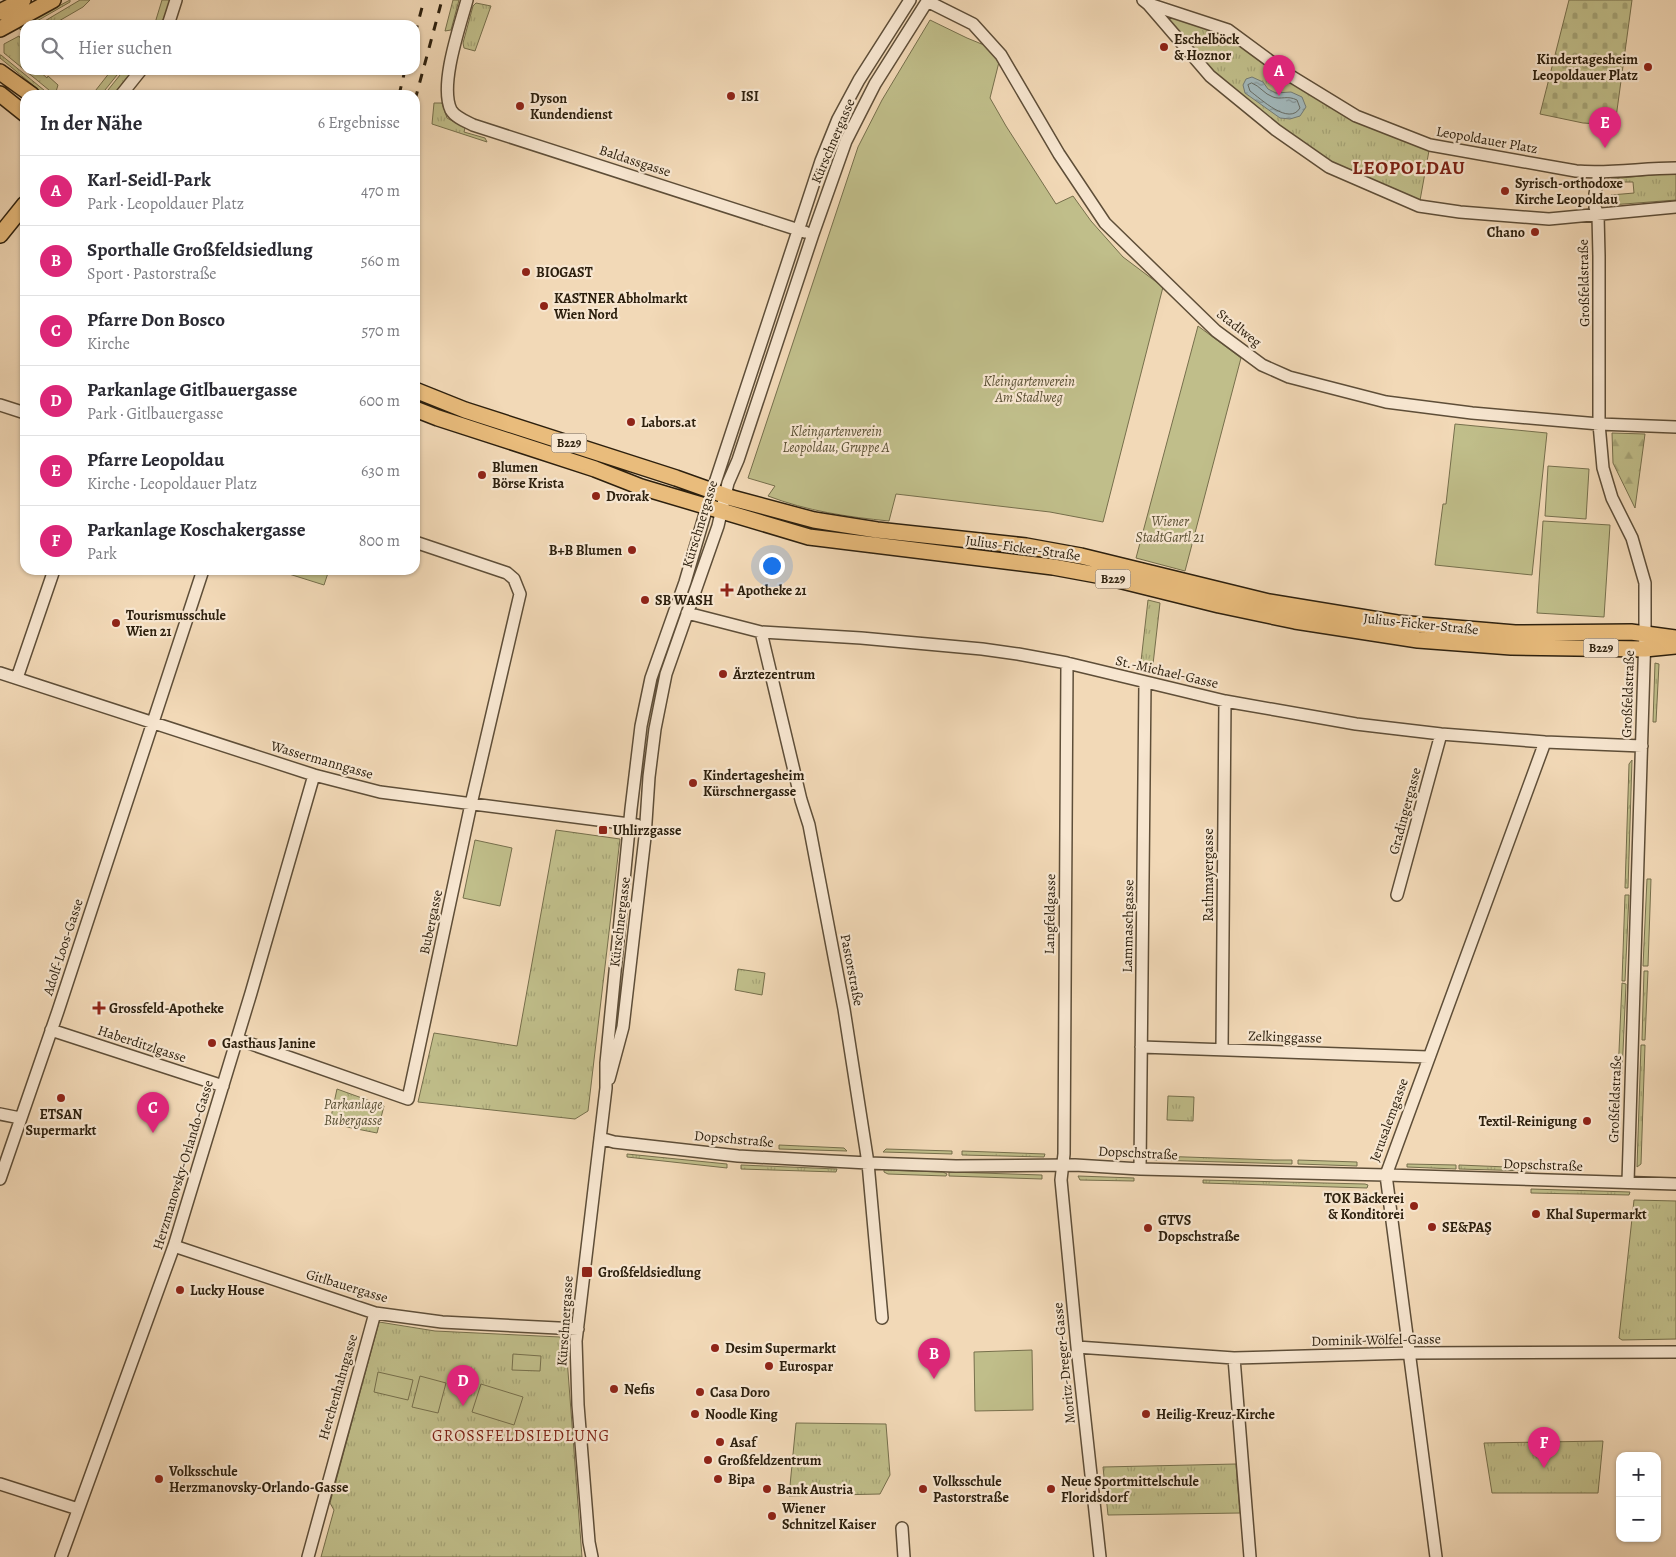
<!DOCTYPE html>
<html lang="de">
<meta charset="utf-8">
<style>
:root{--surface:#fff;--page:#f2f2f3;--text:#2b2b33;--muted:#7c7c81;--line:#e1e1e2;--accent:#db2777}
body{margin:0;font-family:Alegreya,serif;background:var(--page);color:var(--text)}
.controls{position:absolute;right:15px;bottom:15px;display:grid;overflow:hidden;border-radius:10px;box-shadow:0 1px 4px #0004}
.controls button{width:45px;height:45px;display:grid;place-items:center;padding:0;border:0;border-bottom:1px solid var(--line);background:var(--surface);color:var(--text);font:25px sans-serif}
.you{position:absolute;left:771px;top:565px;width:18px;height:18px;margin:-12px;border:4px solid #fff;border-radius:50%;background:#1a73e8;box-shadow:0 0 0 8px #1a73e833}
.badge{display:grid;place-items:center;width:32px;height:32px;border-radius:50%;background:var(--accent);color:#fff;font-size:16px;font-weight:700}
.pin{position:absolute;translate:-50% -41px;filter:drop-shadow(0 1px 2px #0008)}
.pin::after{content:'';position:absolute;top:26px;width:18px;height:15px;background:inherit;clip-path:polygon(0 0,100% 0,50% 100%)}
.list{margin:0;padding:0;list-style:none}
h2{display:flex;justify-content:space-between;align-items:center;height:65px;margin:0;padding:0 20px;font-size:21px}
h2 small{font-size:16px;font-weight:400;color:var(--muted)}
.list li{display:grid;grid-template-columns:32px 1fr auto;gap:15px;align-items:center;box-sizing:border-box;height:70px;padding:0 20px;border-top:1px solid var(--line)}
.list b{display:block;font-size:19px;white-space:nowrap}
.list p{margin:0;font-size:16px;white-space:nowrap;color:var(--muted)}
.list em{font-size:16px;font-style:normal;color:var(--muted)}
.icon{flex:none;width:28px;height:28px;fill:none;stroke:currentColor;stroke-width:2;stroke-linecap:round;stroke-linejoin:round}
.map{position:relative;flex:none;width:1676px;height:1557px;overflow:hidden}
.search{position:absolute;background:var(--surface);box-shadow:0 1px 4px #0004;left:20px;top:20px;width:400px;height:55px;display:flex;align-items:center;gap:12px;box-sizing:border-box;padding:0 18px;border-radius:15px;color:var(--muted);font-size:19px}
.panel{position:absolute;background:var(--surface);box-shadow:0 1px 4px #0004;left:20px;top:90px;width:400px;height:485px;border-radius:15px}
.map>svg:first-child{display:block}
.grass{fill:url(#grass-tufts);stroke:#766f4c}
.forest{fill:url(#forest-firs);stroke:#766f4c}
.cemetery{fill:url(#cemetery-stones);stroke:#766f4c}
.garden{fill:#c0be8a;stroke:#766f4c}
.water{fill:url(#water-ripples);stroke:#737b75}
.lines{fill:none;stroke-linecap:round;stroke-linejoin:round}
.shore{stroke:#676c64;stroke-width:1}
.minor-casing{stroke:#5e4e38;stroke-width:14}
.major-casing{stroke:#2d200e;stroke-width:18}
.minor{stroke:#f7e6d0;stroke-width:11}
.major{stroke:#e9bc7c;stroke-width:15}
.rail{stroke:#2d200e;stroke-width:3;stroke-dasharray:9 9;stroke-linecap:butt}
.poi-dot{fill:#8f2418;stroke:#f7e6d0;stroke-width:2}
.labels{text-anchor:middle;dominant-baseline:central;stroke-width:4.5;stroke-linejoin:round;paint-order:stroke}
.shield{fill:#f7e6d0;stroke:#6a5b48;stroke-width:1}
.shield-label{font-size:12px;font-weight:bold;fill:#2d200e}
.poi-label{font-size:14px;font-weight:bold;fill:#2d200e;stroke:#f7e6d0;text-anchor:start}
.street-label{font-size:14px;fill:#2d200e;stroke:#f7e6d0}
.park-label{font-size:14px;font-style:italic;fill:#594f33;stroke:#f7e6d0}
.quarter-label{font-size:16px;letter-spacing:1px;fill:#7a1f14;stroke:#f7e6d0}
.district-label{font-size:19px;font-weight:bold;letter-spacing:1px;fill:#7a1f14;stroke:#f7e6d0}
</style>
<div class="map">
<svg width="1676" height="1557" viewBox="0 0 1676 1557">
<defs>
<pattern id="grass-tufts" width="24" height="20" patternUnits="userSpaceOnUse" patternTransform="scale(1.25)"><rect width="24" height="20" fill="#c0be8a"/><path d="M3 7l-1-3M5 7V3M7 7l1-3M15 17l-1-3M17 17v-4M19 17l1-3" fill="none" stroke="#a5a376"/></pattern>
<pattern id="forest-firs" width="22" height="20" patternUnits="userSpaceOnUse" patternTransform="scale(1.25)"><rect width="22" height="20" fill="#c0be8a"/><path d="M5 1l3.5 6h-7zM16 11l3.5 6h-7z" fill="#a5a376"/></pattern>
<pattern id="cemetery-stones" width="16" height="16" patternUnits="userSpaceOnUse" patternTransform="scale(1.25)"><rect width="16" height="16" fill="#c0be8a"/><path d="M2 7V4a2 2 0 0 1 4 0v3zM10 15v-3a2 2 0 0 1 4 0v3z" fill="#a5a376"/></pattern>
<pattern id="water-ripples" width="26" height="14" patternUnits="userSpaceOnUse" patternTransform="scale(1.25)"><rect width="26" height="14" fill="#a1b7ba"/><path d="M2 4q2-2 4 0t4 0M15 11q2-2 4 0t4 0" fill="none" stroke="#849496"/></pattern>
</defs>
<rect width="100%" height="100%" fill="#f2d9b7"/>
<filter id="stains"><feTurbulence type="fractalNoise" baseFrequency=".004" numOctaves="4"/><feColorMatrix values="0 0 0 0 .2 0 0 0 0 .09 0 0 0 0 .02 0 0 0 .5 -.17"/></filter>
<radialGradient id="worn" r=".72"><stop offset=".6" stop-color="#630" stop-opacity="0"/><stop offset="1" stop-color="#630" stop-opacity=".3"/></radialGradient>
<path class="grass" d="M70 0V2L30 25H25V28L22 30 17 28Z
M80 0H90L83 7 52 25H38Z
M162 0H170L164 19 157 23H155Z
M453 0H459L451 30 445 31Z
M476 3 491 6 475 51 464 48 463 43 473 6Z
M1148 4 1228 30 1356 116 1430 145 1419 206 1329 167 1210 76Z
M19 36 25 46V70H38L47 78 48 76 58 85 55 95 4 53V44Z
M0 55H1L50 95H45L0 58Z
M108 70H121L101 95H92L110 72Z
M124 70H133L113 95H104Z
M434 103H442L447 118 465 128 464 132 485 138 487 142 432 124Z
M1661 174H1676V200L1611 205V195L1634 193 1633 182H1612L1611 179Z
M290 570H329L324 585 289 574Z
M1148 600 1160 603 1152 673 1140 670Z
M1655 663 1659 664 1656 722H1653Z
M1632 760 1628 888H1625L1629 764Z
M556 830 620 839 588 1111 575 1119 418 1102 434 1033 517 1046Z
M1647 879H1651L1648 966H1643Z
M1625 895H1629L1625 981H1622Z
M738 969 765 973 762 995 735 990Z
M1644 971H1648L1645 1040H1642Z
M1622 983 1626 984 1622 1074H1618Z
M1641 1045H1645L1641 1164 1637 1167Z
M337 1089 384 1106 377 1133 347 1127 331 1117Z
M1168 1096 1194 1097 1193 1121 1167 1120Z
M779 1145 844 1148 847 1151 779 1149Z
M886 1149 952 1151V1154L883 1152Z
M962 1151 1045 1154 1044 1157 962 1155Z
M627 1154 727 1164V1168L627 1157Z
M1157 1156 1274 1160H1292V1164L1154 1160Z
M1298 1160 1357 1162V1166L1298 1164Z
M1407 1164 1456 1165V1169L1407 1167Z
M741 1165 837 1169 836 1172 741 1169Z
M1459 1165 1531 1168V1171L1459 1169Z
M884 1170 943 1172 947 1174 946 1176 888 1174 884 1172Z
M949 1172 1042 1175V1179L949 1176Z
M1078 1176 1134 1178V1181L1080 1180Z
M1203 1180 1365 1184 1368 1185 1367 1188 1203 1183Z
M1531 1189 1630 1192 1629 1195 1531 1193Z
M1634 1200 1676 1201V1339L1622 1340 1619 1338Z
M379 1322 435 1331 560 1337 566 1345 582 1557H321L334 1510 330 1503Z
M796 1423 886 1424 890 1475 880 1494 789 1496Z
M1603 1441 1598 1493H1492L1484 1443Z
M1236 1464 1240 1513 1108 1515 1103 1467Z"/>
<path class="forest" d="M1612 433 1645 434 1635 508 1613 463Z"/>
<path class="cemetery" d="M1569 0H1632L1615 125 1583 123 1540 114Z"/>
<path class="garden" d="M930 20 967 38 984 45 999 62 990 98 1006 126 1056 204 1073 196 1091 221 1123 257 1163 287 1103 522 1050 512 896 494 889 521C848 517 807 511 768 496L775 486 748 478 858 147 882 100Z
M1198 326 1241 358 1185 571 1136 558Z
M1455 424 1547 433 1532 575 1435 565 1443 504H1446Z
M1548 466 1589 469 1586 519 1545 516Z
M1543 521 1610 525 1604 617 1537 613Z
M475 840 512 848 500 906 463 898Z
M1032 1350 1033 1410 975 1411 974 1352Z
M513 1354 541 1356 540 1371 512 1370Z
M378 1372 413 1380 408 1400 374 1392Z
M420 1376 446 1383 438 1413 412 1407Z
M481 1384 523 1397 514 1425 472 1412Z"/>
<path class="water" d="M1252 77 1263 82 1268 89 1276 93 1291 92 1302 97 1306 107 1300 116 1290 119 1280 118 1245 93 1243 85 1246 79Z"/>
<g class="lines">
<path class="shore" d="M1252 83C1260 86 1264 94 1273 97 1281 100 1287 95 1297 100L1300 108C1289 126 1261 99 1250 91L1248 85Z"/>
<defs>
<path id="minor" d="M467 0C460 26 439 85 451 110 455 117 465 121 473 125L805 232
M1143 0 1148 4 1210 76 1276 130 1329 167 1419 206 1460 212 1549 219 1676 207
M927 1 973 24 1001 55 1059 154 1105 223 1216 331 1262 365 1289 377 1386 402 1472 413 1599 424 1676 427
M1149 4 1228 30 1289 75 1356 116 1430 145 1576 171C1610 174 1642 168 1676 168
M168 25 176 0
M121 95 141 70
M1599 173 1595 194V207L1598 215 1599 256V424L1603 468 1612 498 1632 538 1645 583V633L1628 1182
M0 405 25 413
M687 613 761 632 861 638 982 649 1018 654 1067 663 1225 701 1356 724 1441 734 1545 742 1642 746
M761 632 801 800 809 825 844 1009 868 1163 882 1318
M1067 663 1064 1154 1061 1180 1077 1347 1100 1557
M0 673 314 775 380 792 637 825
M17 678 54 570
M1397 895 1441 734
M51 1030 223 1086
M237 1039 408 1099 471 804 520 594 514 579 507 573 415 542
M1141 1047 1428 1057
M1222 1049 1225 701
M609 1079 623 1027 645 837 649 777 655 729 666 674 718 526 728 483 738 460 813 234 846 141 875 84 928 0
M0 1114 20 1118
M600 1138 614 1142 738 1156 868 1163 956 1166 1075 1165 1140 1169 1386 1175 1676 1184
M1140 1169 1145 682
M0 1179 58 1011 203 570
M174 1246 375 1313 442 1322 578 1329
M1077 1347 1234 1358 1409 1353 1676 1352
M1234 1358 1250 1557
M0 1484 78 1509
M902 1528 904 1557
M61 1557 174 1246 251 993 314 775
M308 1557 375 1313
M592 1557 589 1542 578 1405 576 1341 606 1088V1063L631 809 641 726 651 678 685 582 707 507 821 161 838 119 859 80 910 0
M1436 1557 1386 1175 1545 742"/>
<path id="major" d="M0 12 23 0
M0 29 53 0
M0 72 32 95
M0 94 25 114
M0 235 25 204
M415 390 465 410 676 478 732 498 814 520 877 530 1026 546 1081 556 1269 602 1397 623 1515 633 1631 632 1676 638
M415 409 438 418 595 469 641 487 809 537 1053 567 1102 576 1219 605 1295 621 1418 640 1511 647 1645 649 1676 646"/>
</defs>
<use href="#minor" class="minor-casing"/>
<use href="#major" class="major-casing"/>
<use href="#minor" class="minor"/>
<use href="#major" class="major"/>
<path class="rail" d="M415 34 424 0
M399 95 405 70
M415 100 442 0"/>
</g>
<g class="poi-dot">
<circle cx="1164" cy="47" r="5"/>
<circle cx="1648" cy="67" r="5"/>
<circle cx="731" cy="96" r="5"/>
<circle cx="520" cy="106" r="5"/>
<circle cx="1505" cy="191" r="5"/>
<circle cx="1535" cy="232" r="5"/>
<circle cx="526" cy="272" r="5"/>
<circle cx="544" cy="306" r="5"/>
<circle cx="631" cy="422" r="5"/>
<circle cx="482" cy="475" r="5"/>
<circle cx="596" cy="496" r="5"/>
<circle cx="632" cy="550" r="5"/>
<path d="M724.5 582.5h5v5h5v5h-5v5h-5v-5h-5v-5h5z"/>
<circle cx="645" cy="600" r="5"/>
<circle cx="116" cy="623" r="5"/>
<circle cx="723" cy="674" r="5"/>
<circle cx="693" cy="783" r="5"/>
<rect x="598" y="825" width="10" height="10" rx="2.5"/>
<path d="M96.5 1000.5h5v5h5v5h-5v5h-5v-5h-5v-5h5z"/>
<circle cx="212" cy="1043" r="5"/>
<circle cx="61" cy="1098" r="5"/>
<circle cx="1587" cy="1121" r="5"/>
<circle cx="1414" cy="1206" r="5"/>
<circle cx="1536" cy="1214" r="5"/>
<circle cx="1432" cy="1227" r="5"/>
<circle cx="1148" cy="1228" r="5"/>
<rect x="581" y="1266" width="12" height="12" rx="2.5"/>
<circle cx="180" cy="1290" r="5"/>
<circle cx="715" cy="1348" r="5"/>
<circle cx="769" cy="1366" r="5"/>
<circle cx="614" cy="1389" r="5"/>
<circle cx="700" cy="1392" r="5"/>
<circle cx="695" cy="1414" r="5"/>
<circle cx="1146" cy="1414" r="5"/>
<circle cx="720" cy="1442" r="5"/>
<circle cx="708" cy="1460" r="5"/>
<circle cx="159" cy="1479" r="5"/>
<circle cx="718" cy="1479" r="5"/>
<circle cx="767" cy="1489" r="5"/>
<circle cx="923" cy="1489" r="5"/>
<circle cx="1051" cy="1489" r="5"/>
<circle cx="772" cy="1516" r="5"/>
</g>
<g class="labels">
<g class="shield">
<rect x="551.5" y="433.5" width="35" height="19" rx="4"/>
<rect x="1095.5" y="569.5" width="35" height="19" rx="4"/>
<rect x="1583.5" y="638.5" width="35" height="19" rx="4"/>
</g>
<g class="shield-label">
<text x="569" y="443">B229</text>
<text x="1113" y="579">B229</text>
<text x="1601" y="648">B229</text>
</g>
<g class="poi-label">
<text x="1174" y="39">Eschelböck<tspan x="1174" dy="16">&amp; Hoznor</tspan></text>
<text x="1638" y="59" text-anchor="end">Kindertagesheim<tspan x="1638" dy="16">Leopoldauer Platz</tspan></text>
<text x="741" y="96">ISI</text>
<text x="530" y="98">Dyson<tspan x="530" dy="16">Kundendienst</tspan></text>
<text x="1515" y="183">Syrisch-orthodoxe<tspan x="1515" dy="16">Kirche Leopoldau</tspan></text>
<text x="1525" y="232" text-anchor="end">Chano</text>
<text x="536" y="272">BIOGAST</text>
<text x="554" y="298">KASTNER Abholmarkt<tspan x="554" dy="16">Wien Nord</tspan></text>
<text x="641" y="422">Labors.at</text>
<text x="492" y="467">Blumen<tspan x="492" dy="16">Börse Krista</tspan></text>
<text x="606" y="496">Dvorak</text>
<text x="622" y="550" text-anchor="end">B+B Blumen</text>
<text x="737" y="590">Apotheke 21</text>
<text x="655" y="600">SB WASH</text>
<text x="126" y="615">Tourismusschule<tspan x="126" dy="16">Wien 21</tspan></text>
<text x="733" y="674">Ärztezentrum</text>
<text x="703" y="775">Kindertagesheim<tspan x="703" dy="16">Kürschnergasse</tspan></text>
<text x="613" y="830">Uhlirzgasse</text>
<text x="109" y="1008">Grossfeld-Apotheke</text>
<text x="222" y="1043">Gasthaus Janine</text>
<text x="61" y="1114" text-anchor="middle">ETSAN<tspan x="61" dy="16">Supermarkt</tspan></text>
<text x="1577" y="1121" text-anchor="end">Textil-Reinigung</text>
<text x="1404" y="1198" text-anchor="end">TOK Bäckerei<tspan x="1404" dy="16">&amp; Konditorei</tspan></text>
<text x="1546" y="1214">Khal Supermarkt</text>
<text x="1158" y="1220">GTVS<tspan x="1158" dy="16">Dopschstraße</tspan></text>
<text x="1442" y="1227">SE&amp;PAŞ</text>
<text x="598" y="1272">Großfeldsiedlung</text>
<text x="190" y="1290">Lucky House</text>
<text x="725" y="1348">Desim Supermarkt</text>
<text x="779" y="1366">Eurospar</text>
<text x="624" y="1389">Nefis</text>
<text x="710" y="1392">Casa Doro</text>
<text x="705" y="1414">Noodle King</text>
<text x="1156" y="1414">Heilig-Kreuz-Kirche</text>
<text x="730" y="1442">Asaf</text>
<text x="718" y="1460">Großfeldzentrum</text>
<text x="169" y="1471">Volksschule<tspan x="169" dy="16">Herzmanovsky-Orlando-Gasse</tspan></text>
<text x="728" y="1479">Bipa</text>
<text x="933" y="1481">Volksschule<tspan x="933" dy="16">Pastorstraße</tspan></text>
<text x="1061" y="1481">Neue Sportmittelschule<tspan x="1061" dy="16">Floridsdorf</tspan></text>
<text x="777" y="1489">Bank Austria</text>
<text x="782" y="1508">Wiener<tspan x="782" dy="16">Schnitzel Kaiser</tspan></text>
</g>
<g class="street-label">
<text transform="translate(1487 140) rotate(10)">Leopoldauer Platz</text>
<text transform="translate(833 141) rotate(-67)">Kürschnergasse</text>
<text transform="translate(635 161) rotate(18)">Baldassgasse</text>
<text transform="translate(1584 283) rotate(-91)">Großfeldstraße</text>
<text transform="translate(1239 328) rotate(38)">Stadlweg</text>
<text transform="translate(700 524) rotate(-73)">Kürschnergasse</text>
<text transform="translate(1023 548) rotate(8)">Julius-Ficker-Straße</text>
<text transform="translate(1421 624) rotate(6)">Julius-Ficker-Straße</text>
<text transform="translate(1167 672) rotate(13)">St.-Michael-Gasse</text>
<text transform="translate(1628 694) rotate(-88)">Großfeldstraße</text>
<text transform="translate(322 760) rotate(16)">Wassermanngasse</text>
<text transform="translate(1405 811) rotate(-75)">Gradingergasse</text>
<text transform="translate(1208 875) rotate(-90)">Rathmayergasse</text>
<text transform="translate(1050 914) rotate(-89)">Langfeldgasse</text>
<text transform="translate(431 922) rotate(-78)">Bubergasse</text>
<text transform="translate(620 922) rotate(-83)">Kürschnergasse</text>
<text transform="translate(1128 926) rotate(-89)">Lammaschgasse</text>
<text transform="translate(63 947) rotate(-72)">Adolf-Loos-Gasse</text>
<text transform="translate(852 970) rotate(79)">Pastorstraße</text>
<text transform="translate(1285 1037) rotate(2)">Zelkinggasse</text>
<text transform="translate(142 1044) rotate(18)">Haberditzlgasse</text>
<text transform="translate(1615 1099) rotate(-88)">Großfeldstraße</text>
<text transform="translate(1389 1120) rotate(-70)">Jerusalemgasse</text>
<text transform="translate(734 1139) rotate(5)">Dopschstraße</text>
<text transform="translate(1138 1153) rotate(3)">Dopschstraße</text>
<text transform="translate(183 1165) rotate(-73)">Herzmanovsky-Orlando-Gasse</text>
<text transform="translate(1543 1165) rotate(2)">Dopschstraße</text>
<text transform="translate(347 1286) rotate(17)">Gitlbauergasse</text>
<text transform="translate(565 1321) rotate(-86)">Kürschnergasse</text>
<text transform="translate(1376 1340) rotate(-1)">Dominik-Wölfel-Gasse</text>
<text transform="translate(1064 1363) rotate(-96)">Moritz-Dreger-Gasse</text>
<text transform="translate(338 1387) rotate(-74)">Herchenhahngasse</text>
</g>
<g class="park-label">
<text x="1029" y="381">Kleingartenverein<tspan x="1029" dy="16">Am Stadlweg</tspan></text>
<text x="836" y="431">Kleingartenverein<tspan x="836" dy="16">Leopoldau, Gruppe A</tspan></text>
<text x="1170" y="521">Wiener<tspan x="1170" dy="16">StadtGartl 21</tspan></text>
<text x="353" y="1104">Parkanlage<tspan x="353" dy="16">Bubergasse</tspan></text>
</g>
<g class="quarter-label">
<text x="521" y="1436">GROSSFELDSIEDLUNG</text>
</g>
<g class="district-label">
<text x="1409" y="168">LEOPOLDAU</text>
</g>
</g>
<rect width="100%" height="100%" filter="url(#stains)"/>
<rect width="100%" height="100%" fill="url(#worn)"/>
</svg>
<div class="controls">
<button>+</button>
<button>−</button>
</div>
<div class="you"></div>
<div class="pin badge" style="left:1279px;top:96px">A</div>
<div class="pin badge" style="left:934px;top:1379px">B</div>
<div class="pin badge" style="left:153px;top:1133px">C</div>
<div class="pin badge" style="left:463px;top:1406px">D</div>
<div class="pin badge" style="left:1605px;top:148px">E</div>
<div class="pin badge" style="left:1544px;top:1468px">F</div>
<div class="search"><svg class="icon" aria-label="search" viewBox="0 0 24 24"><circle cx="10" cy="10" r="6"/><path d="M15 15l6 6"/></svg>Hier suchen</div>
<section class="panel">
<h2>In der Nähe<small>6 Ergebnisse</small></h2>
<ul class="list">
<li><span class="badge">A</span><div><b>Karl-Seidl-Park</b><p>Park · Leopoldauer Platz</p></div><em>470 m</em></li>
<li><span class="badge">B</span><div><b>Sporthalle Großfeldsiedlung</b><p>Sport · Pastorstraße</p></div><em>560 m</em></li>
<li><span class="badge">C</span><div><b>Pfarre Don Bosco</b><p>Kirche</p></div><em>570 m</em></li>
<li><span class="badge">D</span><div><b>Parkanlage Gitlbauergasse</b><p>Park · Gitlbauergasse</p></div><em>600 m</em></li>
<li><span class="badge">E</span><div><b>Pfarre Leopoldau</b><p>Kirche · Leopoldauer Platz</p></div><em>630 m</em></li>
<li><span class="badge">F</span><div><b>Parkanlage Koschakergasse</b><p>Park</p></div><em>800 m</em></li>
</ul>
</section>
</div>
